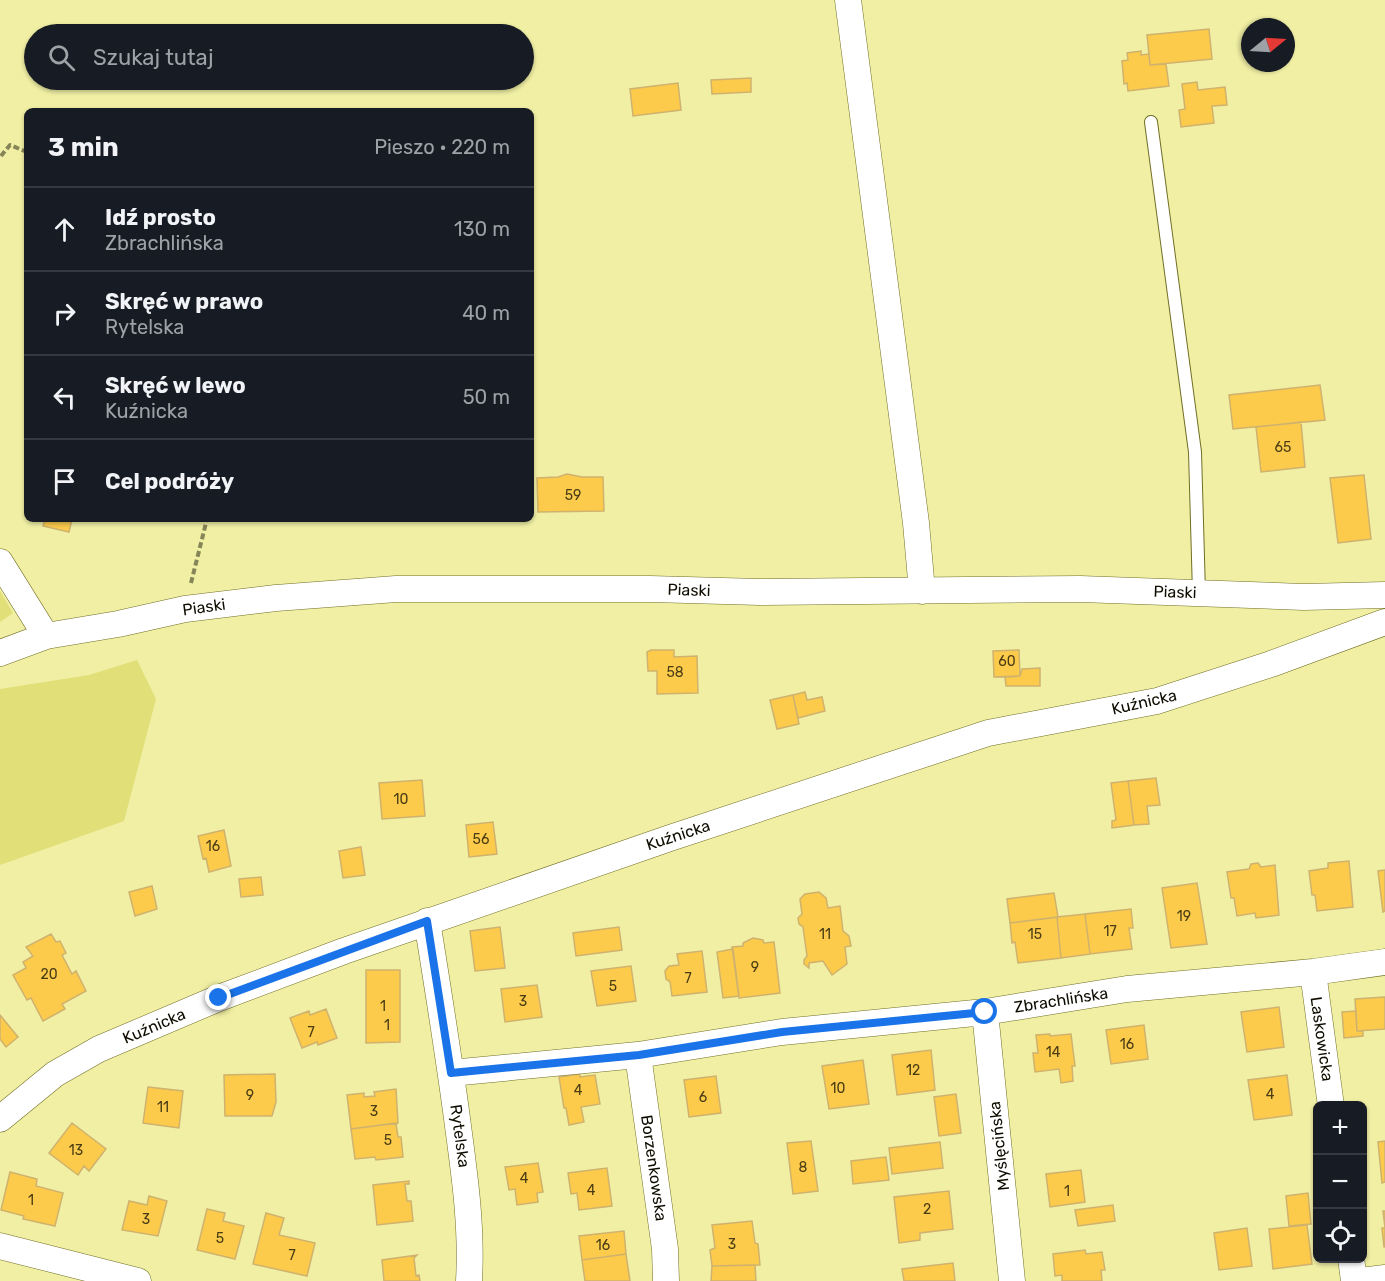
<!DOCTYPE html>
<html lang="pl">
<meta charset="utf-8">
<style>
:root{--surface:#171b24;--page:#20242c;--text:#f1f3f6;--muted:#9ea1a6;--line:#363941}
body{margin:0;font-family:Rubik,sans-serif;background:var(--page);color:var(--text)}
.controls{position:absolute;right:18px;bottom:18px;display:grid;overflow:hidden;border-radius:9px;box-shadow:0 2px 4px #0004}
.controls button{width:54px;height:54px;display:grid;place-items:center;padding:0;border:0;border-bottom:2px solid var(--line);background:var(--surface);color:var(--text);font:30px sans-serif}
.compass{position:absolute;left:1241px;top:18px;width:54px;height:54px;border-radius:50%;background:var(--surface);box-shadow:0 2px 4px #0004;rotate:72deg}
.stop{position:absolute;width:18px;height:18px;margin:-14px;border:4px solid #1a73e8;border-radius:50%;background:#fff}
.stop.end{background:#1a73e8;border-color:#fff;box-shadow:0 2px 6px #0008}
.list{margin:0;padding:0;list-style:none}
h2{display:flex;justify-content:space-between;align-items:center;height:78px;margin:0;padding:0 24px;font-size:26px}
h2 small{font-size:20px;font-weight:400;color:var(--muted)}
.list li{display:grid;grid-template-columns:39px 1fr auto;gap:18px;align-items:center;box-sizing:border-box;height:84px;padding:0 24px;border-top:2px solid var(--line)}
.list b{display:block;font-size:22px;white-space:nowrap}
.list p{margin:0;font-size:20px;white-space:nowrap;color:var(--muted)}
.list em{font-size:20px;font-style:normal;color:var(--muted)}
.icon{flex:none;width:33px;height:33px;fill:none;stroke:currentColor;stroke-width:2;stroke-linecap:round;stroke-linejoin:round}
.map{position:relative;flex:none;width:1385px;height:1281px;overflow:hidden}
.search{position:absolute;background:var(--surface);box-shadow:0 2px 4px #0004;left:24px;top:24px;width:510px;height:66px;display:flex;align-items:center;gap:15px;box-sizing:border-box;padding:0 21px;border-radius:33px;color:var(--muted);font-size:22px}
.panel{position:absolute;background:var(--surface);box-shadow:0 2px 4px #0004;left:24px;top:108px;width:510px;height:414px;border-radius:9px}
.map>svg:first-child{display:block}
.green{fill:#e1df78}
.building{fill:#fccb4c;stroke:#cfb26d;stroke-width:1.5}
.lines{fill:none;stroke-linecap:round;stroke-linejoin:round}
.lane-casing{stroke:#726f26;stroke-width:14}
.street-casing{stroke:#726f26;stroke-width:27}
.path{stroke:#868557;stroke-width:4;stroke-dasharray:6 3;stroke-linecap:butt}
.lane{stroke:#fff;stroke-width:12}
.street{stroke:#fff;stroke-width:26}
.route{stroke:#1a73e8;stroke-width:8}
.labels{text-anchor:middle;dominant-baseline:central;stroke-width:6;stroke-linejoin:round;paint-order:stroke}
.number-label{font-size:14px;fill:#4a3c13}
.street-label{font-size:16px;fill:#0f0d00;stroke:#fff}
</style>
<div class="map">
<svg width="1385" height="1281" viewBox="0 0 1385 1281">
<rect width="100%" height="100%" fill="#f0efa4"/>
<path class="green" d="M0 591 13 613 0 622Z
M137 660 156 699 124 821 0 865V689L89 675Z"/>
<path class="building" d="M1209 29 1212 59 1150 65 1147 35Z
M1141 51V55L1149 54 1150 65 1166 64 1169 86 1128 91 1127 83 1124 84 1122 61 1128 60 1127 53Z
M751 78V92L712 94 711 80Z
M1197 82 1198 90 1225 87 1227 105 1212 106 1214 123 1181 127 1179 110 1185 109 1182 84Z
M678 83 681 110 633 116 630 89Z
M1320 385 1325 420 1233 429 1229 395Z
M1301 422 1305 467 1261 472 1256 427Z
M567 474 582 477H603L604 511 538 512 537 478 558 477Z
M1364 475 1371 539 1338 543 1330 478Z
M45 519H72L69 532 43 526Z
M651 650H674V657L697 656 698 693 657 694V671H648L647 652Z
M1019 650 1020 676 994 677 993 651Z
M1040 668V686H1006L1005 677 1020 676 1022 669Z
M805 692 807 700 822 697 825 711 798 718 793 695Z
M793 695 799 724 777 729 770 700Z
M1156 778 1160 805 1147 806 1149 824 1134 825 1128 781Z
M422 780 425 816 382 819 379 783Z
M1128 781 1134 825 1112 828V821L1116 820 1111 783Z
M493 822 497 854 469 857 466 825Z
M224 830 231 866 209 872 206 858 203 859 198 836Z
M361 847 365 875 343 878 339 851Z
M1349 861 1353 907 1317 911 1315 895H1312L1309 871 1328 868V863Z
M1258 863 1261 867 1275 865 1279 915 1256 918 1255 913 1237 916 1234 898H1231L1227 872 1249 869 1251 864Z
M1385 870V911L1383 912 1378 871Z
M261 877 263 895 241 897 239 879Z
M1197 883 1207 944 1171 948 1162 888Z
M152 886 157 909 135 916 129 892Z
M819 892 826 898 828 908 840 906 843 931 849 936 851 946 845 947 847 964 832 975 823 961 809 963V968L804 964V960L807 956 803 927 799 924 798 918 802 914 800 899 805 894Z
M1054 893 1058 917 1010 923 1007 899Z
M1131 909 1133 928H1129L1132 949 1090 954 1085 914Z
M1085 914 1090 954 1061 958 1057 917Z
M1057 917 1061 958 1018 963 1015 942 1012 943 1010 923Z
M500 927 505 968 475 971 470 931Z
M619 927 622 950 576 956 573 933Z
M51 934 56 942 60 941 66 953 62 955 72 974 76 971 86 991 62 1004 65 1009 43 1021 31 998 27 1000 13 975 26 968 23 962 33 956 26 947Z
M753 938 763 940 764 943 774 942 780 993 739 998 732 947 743 946V943Z
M733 949 739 996 723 998 717 952Z
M702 951 707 992 672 996 670 982 666 979 665 971 669 966 679 965 677 954Z
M631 966 636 1001 597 1006 591 971Z
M366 970H400V1042L366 1043Z
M537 985 542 1017 505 1022 501 989Z
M1385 997V1029L1357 1031 1355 999Z
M1279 1007 1284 1047 1247 1052 1241 1012Z
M326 1009 337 1038 318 1045 317 1042 302 1048 290 1018 309 1011 310 1015Z
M1356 1011 1357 1031H1363V1036L1344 1038 1342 1012Z
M0 1015 18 1037 6 1047 0 1039Z
M1144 1025 1148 1059 1111 1064 1106 1030Z
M1050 1034V1036L1071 1034 1075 1066H1072L1073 1081 1061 1083 1059 1069 1035 1072 1033 1053H1038L1036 1035Z
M931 1050 935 1090 897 1095 892 1055Z
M863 1060 869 1104 829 1109 822 1066Z
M275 1074 276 1102 272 1116H225L224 1075Z
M580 1074V1077L595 1075 600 1104 581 1107 584 1122 569 1125 566 1108H564L559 1077Z
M1287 1075 1292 1115 1254 1120 1248 1080Z
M716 1076 721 1113 689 1117 684 1080Z
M148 1087 183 1091 179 1128 143 1123Z
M396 1089 398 1123 351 1129 347 1095 364 1093V1097L375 1096 374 1092Z
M956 1094 961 1133 939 1136 934 1097Z
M72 1123 106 1149 89 1171 84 1166 78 1175 49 1153Z
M396 1123 398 1137H401L403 1157 376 1160 375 1157 355 1159 351 1129Z
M811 1141 818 1191 793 1194 787 1143Z
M1385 1141V1182L1382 1183 1378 1142Z
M940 1142 943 1168 892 1174 889 1148Z
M886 1157 889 1180 853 1184 851 1161Z
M538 1163 543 1192 537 1193 538 1202 517 1205 515 1189 509 1190 505 1167Z
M607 1168 612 1206 579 1210 577 1193 571 1194 568 1173Z
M1081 1170 1085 1202 1050 1207 1046 1174Z
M10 1172 37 1179 36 1186 63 1193 55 1226 23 1219 24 1216 1 1210Z
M409 1181V1184H405L407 1201H411L413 1221 377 1225 373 1185Z
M949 1191 953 1229 920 1233V1240L899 1243 894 1197Z
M1308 1193 1311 1224 1289 1226 1286 1196Z
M149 1196 167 1201 158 1236 122 1230 129 1201 147 1205Z
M1113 1205 1115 1221 1078 1226 1075 1210Z
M207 1209 225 1213 223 1221 244 1226 235 1259 197 1250Z
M1383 1211H1385V1247H1384L1382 1228H1385Z
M266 1213 284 1218 279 1235 315 1243 307 1276 253 1264Z
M752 1221 755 1243 758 1244 760 1265 712 1266 710 1250 715 1248 712 1225Z
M1307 1225 1312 1264 1273 1269 1269 1229Z
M1247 1228 1252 1266 1219 1270 1214 1233Z
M624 1231 626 1254 582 1260 579 1236Z
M1085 1250 1086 1254 1102 1252 1105 1270H1101L1102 1281H1062V1275L1055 1276 1053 1254Z
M626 1254 630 1281H585L582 1260Z
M417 1255 414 1258 416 1276 419 1275 420 1281H384L382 1260Z
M953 1263 955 1281H904L902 1269Z
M755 1265 756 1281H711L712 1266Z"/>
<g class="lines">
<defs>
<path id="lane" d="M1151 122 1195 452 1199 593"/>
<path id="street" d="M848 0 916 523 922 591
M0 562 46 636
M0 653 46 636 118 624 185 609 276 598 396 589H650L760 592 1080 589 1304 597 1385 595
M427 921C438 989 449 1057 458 1126 465 1178 472 1228 469 1281
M1313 972 1331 1106
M985 1012 1012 1281
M638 1055 665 1249 666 1281
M451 1073 638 1055 782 1032 985 1012 1127 989 1313 972 1385 962
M0 1119 55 1074 99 1049 219 998 344 951 670 838 988 733 1157 701 1271 664 1385 622
M0 1246 138 1281
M1351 1258 1354 1281
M1361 1281 1385 1278"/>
</defs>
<use href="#lane" class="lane-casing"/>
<use href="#street" class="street-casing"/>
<path class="path" d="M1 156 10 145 27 152
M191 583 207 519"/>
<use href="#lane" class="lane"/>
<use href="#street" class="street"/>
</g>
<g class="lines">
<path class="route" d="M219 998 427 921 451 1073 639 1055 782 1032 985 1012"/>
</g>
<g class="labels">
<g class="number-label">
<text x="1283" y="447">65</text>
<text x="573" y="495">59</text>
<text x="1007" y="661">60</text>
<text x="675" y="672">58</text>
<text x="401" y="799">10</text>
<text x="481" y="839">56</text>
<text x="213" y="846">16</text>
<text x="1184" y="916">19</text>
<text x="1110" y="931">17</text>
<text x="825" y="934">11</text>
<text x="1035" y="934">15</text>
<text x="755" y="967">9</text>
<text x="49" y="974">20</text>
<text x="688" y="978">7</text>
<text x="613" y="986">5</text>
<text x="523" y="1001">3</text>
<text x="383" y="1006">1</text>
<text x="387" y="1025">1</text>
<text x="311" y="1032">7</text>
<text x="1127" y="1044">16</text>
<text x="1053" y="1052">14</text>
<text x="913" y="1070">12</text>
<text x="838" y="1088">10</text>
<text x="578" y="1090">4</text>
<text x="1270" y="1094">4</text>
<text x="250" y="1095">9</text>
<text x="703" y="1097">6</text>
<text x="163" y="1107">11</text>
<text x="374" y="1111">3</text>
<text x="388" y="1140">5</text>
<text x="76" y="1150">13</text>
<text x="803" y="1167">8</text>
<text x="524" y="1178">4</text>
<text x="591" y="1190">4</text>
<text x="1067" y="1191">1</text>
<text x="31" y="1200">1</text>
<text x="927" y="1209">2</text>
<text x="146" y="1219">3</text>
<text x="220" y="1238">5</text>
<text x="732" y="1244">3</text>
<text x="603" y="1245">16</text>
<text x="292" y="1255">7</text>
</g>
<g class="street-label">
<text transform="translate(689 590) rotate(2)">Piaski</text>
<text transform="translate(1175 592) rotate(2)">Piaski</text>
<text transform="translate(204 607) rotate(-8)">Piaski</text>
<text transform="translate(1144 702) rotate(-13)">Kuźnicka</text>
<text transform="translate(678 835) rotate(-18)">Kuźnicka</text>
<text transform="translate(1061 1000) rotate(-9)">Zbrachlińska</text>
<text transform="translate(154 1026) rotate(-23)">Kuźnicka</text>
<text transform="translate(1322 1039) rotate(82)">Laskowicka</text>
<text transform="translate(460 1136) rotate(82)">Rytelska</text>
<text transform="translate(999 1146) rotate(-96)">Myślęcińska</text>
<text transform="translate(654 1168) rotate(82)">Borzenkowska</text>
</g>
</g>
</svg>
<div class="controls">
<button>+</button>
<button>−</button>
<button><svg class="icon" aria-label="locate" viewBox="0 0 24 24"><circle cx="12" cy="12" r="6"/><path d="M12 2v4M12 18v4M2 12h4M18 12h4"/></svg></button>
</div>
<svg class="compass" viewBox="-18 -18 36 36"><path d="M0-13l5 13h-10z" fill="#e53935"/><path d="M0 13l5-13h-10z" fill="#9ea1a6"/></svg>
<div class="stop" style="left:985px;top:1012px"></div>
<div class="stop end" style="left:219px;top:998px"></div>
<div class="search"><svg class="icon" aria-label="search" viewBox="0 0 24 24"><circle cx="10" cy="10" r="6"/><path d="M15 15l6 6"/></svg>Szukaj tutaj</div>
<section class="panel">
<h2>3 min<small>Pieszo · 220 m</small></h2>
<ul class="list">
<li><svg class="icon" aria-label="ahead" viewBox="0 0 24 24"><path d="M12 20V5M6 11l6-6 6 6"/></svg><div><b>Idź prosto</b><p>Zbrachlińska</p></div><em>130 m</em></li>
<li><svg class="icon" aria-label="right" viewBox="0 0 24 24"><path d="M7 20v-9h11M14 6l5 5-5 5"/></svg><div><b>Skręć w prawo</b><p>Rytelska</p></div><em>40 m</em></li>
<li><svg class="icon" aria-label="left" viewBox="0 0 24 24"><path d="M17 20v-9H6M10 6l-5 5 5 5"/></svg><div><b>Skręć w lewo</b><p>Kuźnicka</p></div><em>50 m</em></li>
<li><svg class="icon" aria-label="arrive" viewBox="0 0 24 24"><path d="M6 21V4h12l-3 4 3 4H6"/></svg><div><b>Cel podróży</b></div></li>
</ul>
</section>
</div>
